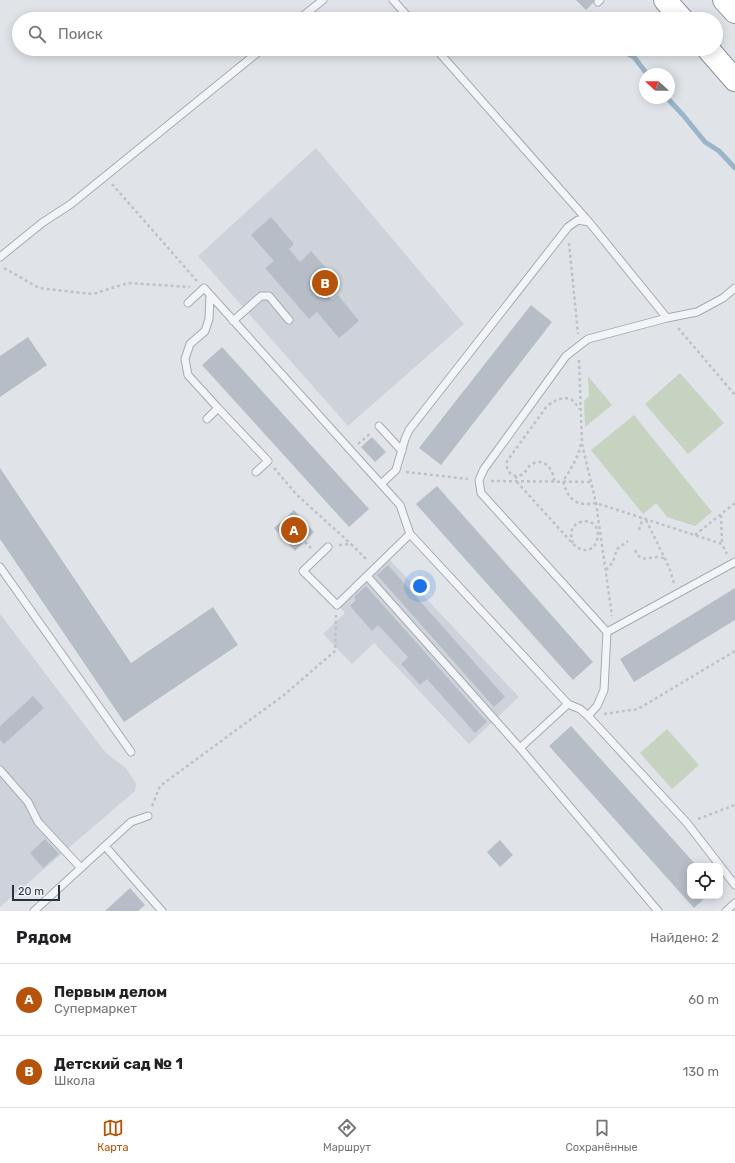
<!DOCTYPE html>
<html lang="ru">
<meta charset="utf-8">
<style>
:root{--surface:#fff;--page:#f2f2f2;--text:#202124;--muted:#757577;--line:#e0e0e0;--accent:#b45309}
body{margin:0;font-family:Rubik,sans-serif;background:var(--page);color:var(--text)}
.controls{position:absolute;right:12px;bottom:12px;display:grid;overflow:hidden;border-radius:8px;box-shadow:0 2px 10px #0003}
.controls button{width:36px;height:36px;display:grid;place-items:center;padding:0;border:0;border-bottom:1px solid var(--line);background:var(--surface);color:var(--text);font:20px sans-serif}
.compass{position:absolute;left:639px;top:68px;width:36px;height:36px;border-radius:50%;background:var(--surface);box-shadow:0 2px 10px #0003;rotate:291deg}
.scale{position:absolute;left:12px;bottom:10px;width:48px;box-sizing:border-box;padding-left:4px;border:2px solid #283340;border-top:0;font-size:11px;line-height:14px;white-space:nowrap;color:#283340;-webkit-text-stroke:3px #eff3f6;paint-order:stroke}
.you{position:absolute;left:420px;top:586px;width:14px;height:14px;margin:-10px;border:3px solid #fff;border-radius:50%;background:#1a73e8;box-shadow:0 0 0 6px #1a73e833}
.badge{display:grid;place-items:center;width:26px;height:26px;border-radius:50%;background:var(--accent);color:#fff;font-size:13px;font-weight:700}
.pin{position:absolute;translate:-50% -50%;border:2px solid #fff;box-shadow:0 1px 4px #0006}
.list{margin:0;padding:0;list-style:none}
h2{display:flex;justify-content:space-between;align-items:center;height:52px;margin:0;padding:0 16px;font-size:17px}
h2 small{font-size:13px;font-weight:400;color:var(--muted)}
.list li{display:grid;grid-template-columns:26px 1fr auto;gap:12px;align-items:center;box-sizing:border-box;height:72px;padding:0 16px;border-top:1px solid var(--line)}
.list b{display:block;font-size:15px;white-space:nowrap}
.list p{margin:0;font-size:13px;white-space:nowrap;color:var(--muted)}
.list em{font-size:13px;font-style:normal;color:var(--muted)}
.icon{flex:none;width:22px;height:22px;fill:none;stroke:currentColor;stroke-width:2;stroke-linecap:round;stroke-linejoin:round}
.map{position:relative;flex:none;width:735px;height:911px;overflow:hidden}
.search{position:absolute;background:var(--surface);box-shadow:0 2px 10px #0003;left:12px;right:12px;top:12px;height:44px;display:flex;align-items:center;gap:10px;box-sizing:border-box;padding:0 14px;border-radius:22px;color:var(--muted);font-size:15px}
.sheet{height:196px;background:var(--surface)}
nav{display:flex;justify-content:space-around;align-items:center;box-sizing:border-box;height:56px;border-top:1px solid var(--line);background:var(--surface);font-size:11px;color:var(--muted)}
nav a{display:grid;justify-items:center;gap:2px}
nav .on{color:var(--accent)}
.map>svg:first-child{display:block}
.built{fill:#ced3db}
.green{fill:#c7d3c1}
.lines{fill:none;stroke-linecap:round;stroke-linejoin:round}
.stream{stroke:#9ab5c9;stroke-width:5}
.building{fill:#b7bdc6}
.service-casing{stroke:#a5abb3;stroke-width:9}
.trunk-casing{stroke:#8792a0;stroke-width:24}
.path{stroke:#bdc2c7;stroke-width:2.5;stroke-dasharray:3 3;stroke-linecap:butt}
.service{stroke:#f2f4f7;stroke-width:7}
.trunk{stroke:#fff;stroke-width:22}
</style>
<div class="map">
<svg width="735" height="911" viewBox="0 0 735 911">
<rect width="100%" height="100%" fill="#e0e4e9"/>
<path class="built" d="M316 148 464 324 348 426 198 256Z
M389 559 519 697 469 744 374 643 352 664 323 634 345 613 339 606Z
M0 614 106 753 126 768 136 784 135 791 0 907Z"/>
<path class="green" d="M680 373 724 423 688 454 645 404Z
M588 376 612 405 585 427 584 401 589 396Z
M634 415 712 512 695 526 667 517 656 503 643 514 591 450Z
M667 729 699 765 672 789 640 753Z"/>
<g class="lines">
<path class="stream" d="M618 49 634 57 647 74
M667 98 683 115 705 142 719 151 735 168"/>
</g>
<path class="building" d="M576 0H596L586 10Z
M271 217 294 244 289 249 300 262 311 251 333 276 320 287 332 300 338 295 359 321 339 338 317 312 309 319 265 268 274 261 251 235Z
M531 305 552 322 441 465 419 448Z
M28 337 47 365 0 397V356Z
M222 347 369 509 349 527 202 365Z
M372 437 386 452 375 462 361 447Z
M0 468 131 663 213 607 238 645 124 722 0 539Z
M437 486 593 662 573 680 416 504Z
M294 510 314 532 295 551 274 528Z
M388 565 505 697 494 707 377 575Z
M366 586 487 722 475 733 427 679 420 685 401 664 408 657 378 625 372 631 350 606 356 600 354 597Z
M735 588V620L634 682 620 659Z
M33 696 44 708 4 744 0 740V726Z
M571 726 697 866H690V896H707L694 908 549 746Z
M45 839 59 854 43 868 30 853Z
M500 840 513 855 500 867 487 852Z
M130 888 145 905 138 911H105Z"/>
<g class="lines">
<defs>
<path id="service" d="M393 0 410 19
M598 2 600 0
M299 19 323 0
M436 49 589 222
M0 257 42 223 71 204 262 49
M735 288 723 298 697 312 667 318 588 339 566 356 484 469 479 480 481 493 607 632 735 562
M210 295 209 319 205 331 190 344 185 359 188 375 218 408
M188 303 204 288 381 484
M667 318 589 222 578 220 568 227 409 430 405 439 396 470 381 484 400 505 410 534 568 704 580 709 588 716 687 823 735 885
M233 321 261 296H269L289 320
M207 419 218 408 268 461 256 472
M379 426 402 451
M328 547 303 571 337 605 410 534
M0 567 131 752
M367 576 520 748 568 704
M588 716 597 706 604 690 607 632
M520 748 658 911
M0 770 28 802 38 822 81 868
M105 846 162 911
M34 911 131 822 148 816
M726 911 735 903"/>
<path id="trunk" d="M665 0 682 19
M724 0 735 12
M708 49 735 80"/>
</defs>
<use href="#service" class="service-casing"/>
<use href="#trunk" class="trunk-casing"/>
<path class="path" d="M112 184 197 281
M569 243 578 334
M4 268 39 288 82 293 93 294 128 283 190 287
M678 328 735 395
M579 360 582 444 596 503 612 616
M358 444 371 433
M581 444C578 458 571 469 563 481 568 500 577 507 596 503L722 544 727 554
M274 468 297 495 351 544
M406 472 468 479
M516 476V481L574 545C600 566 608 515 581 522 570 525 569 536 574 545
M491 481 591 482
M554 481C554 470 544 457 532 464 527 467 526 473 521 475 511 479 505 469 507 461L547 406C560 397 571 393 579 409
M721 515 722 544
M646 520 669 567 674 583
M639 530 643 518
M695 535 735 503
M305 542 311 548
M339 545 351 544 367 560
M635 550C642 567 653 552 665 559
M606 570 613 562 617 549 628 541
M604 714 638 709 735 651
M152 806 160 786 284 695 335 651 336 615
M698 819 735 805"/>
<use href="#service" class="service"/>
<use href="#trunk" class="trunk"/>
</g>
</svg>
<div class="controls">
<button><svg class="icon" aria-label="locate" viewBox="0 0 24 24"><circle cx="12" cy="12" r="6"/><path d="M12 2v4M12 18v4M2 12h4M18 12h4"/></svg></button>
</div>
<svg class="compass" viewBox="-18 -18 36 36"><path d="M0-13l5 13h-10z" fill="#e53935"/><path d="M0 13l5-13h-10z" fill="#757577"/></svg>
<div class="scale">20 m</div>
<div class="you"></div>
<div class="pin badge" style="left:294px;top:530px">A</div>
<div class="pin badge" style="left:325px;top:283px">B</div>
<div class="search"><svg class="icon" aria-label="search" viewBox="0 0 24 24"><circle cx="10" cy="10" r="6"/><path d="M15 15l6 6"/></svg>Поиск</div>
</div>
<section class="sheet">
<h2>Рядом<small>Найдено: 2</small></h2>
<ul class="list">
<li><span class="badge">A</span><div><b>Первым делом</b><p>Супермаркет</p></div><em>60 m</em></li>
<li><span class="badge">B</span><div><b>Детский сад № 1</b><p>Школа</p></div><em>130 m</em></li>
</ul>
</section>
<nav>
<a class="on"><svg class="icon" aria-label="map" viewBox="0 0 24 24"><path d="M3 6l6-2 6 2 6-2v14l-6 2-6-2-6 2zM9 4v14M15 6v14"/></svg>Карта</a>
<a><svg class="icon" aria-label="directions" viewBox="0 0 24 24"><path d="M12 3l9 9-9 9-9-9zM9 14v-3h6M13 9l2 2-2 2"/></svg>Маршрут</a>
<a><svg class="icon" aria-label="saved" viewBox="0 0 24 24"><path d="M7 4h10v16l-5-4-5 4z"/></svg>Сохранённые</a>
</nav>
